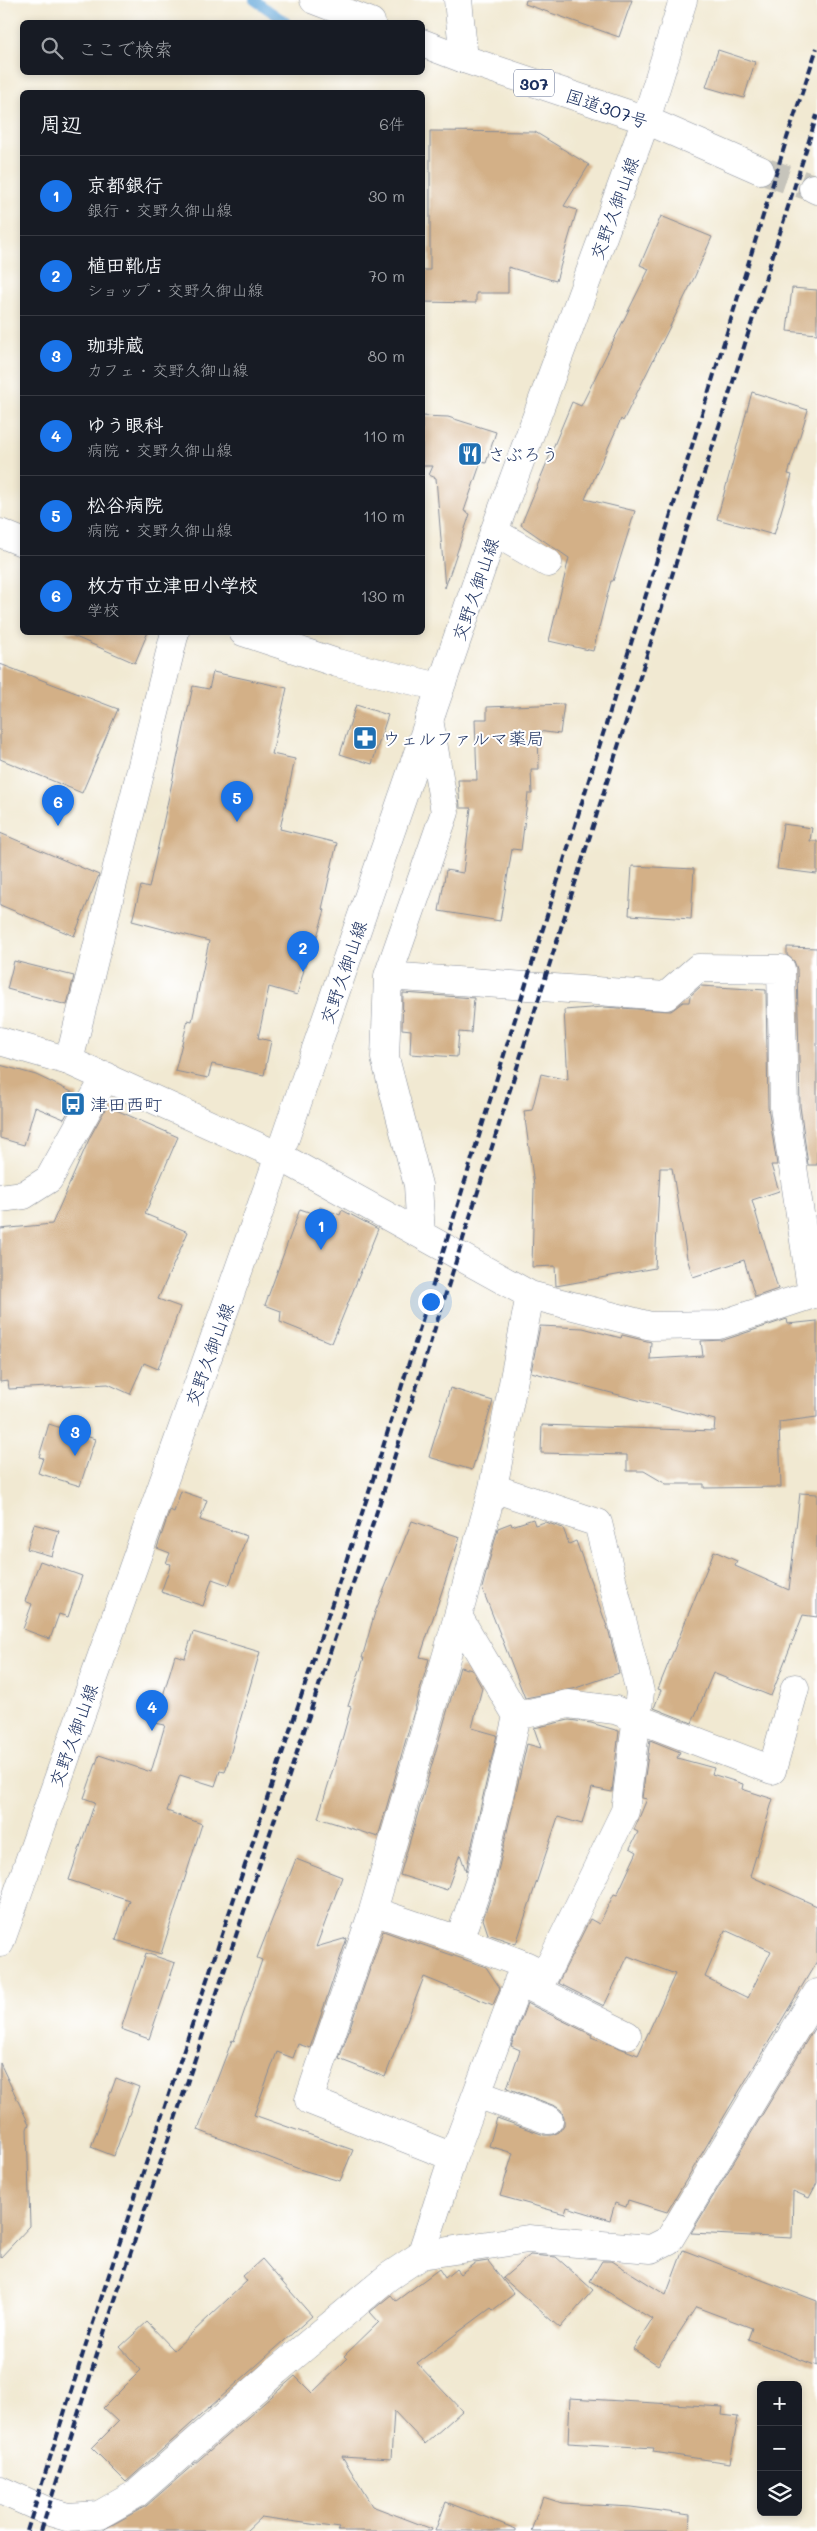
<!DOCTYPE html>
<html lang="ja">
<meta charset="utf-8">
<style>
:root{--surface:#171b24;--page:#242831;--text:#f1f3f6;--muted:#9ea1a6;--line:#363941;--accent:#1a73e8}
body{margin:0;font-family:Mali,"Klee One",sans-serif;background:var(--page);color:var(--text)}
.controls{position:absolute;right:15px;bottom:15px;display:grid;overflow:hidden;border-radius:8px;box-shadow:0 2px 8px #0003}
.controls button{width:45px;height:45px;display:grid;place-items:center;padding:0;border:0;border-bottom:1px solid var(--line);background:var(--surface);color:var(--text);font:25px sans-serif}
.you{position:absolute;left:430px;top:1301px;width:18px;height:18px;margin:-12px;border:4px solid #fff;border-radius:50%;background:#1a73e8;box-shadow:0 0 0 8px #1a73e833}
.badge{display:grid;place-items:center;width:32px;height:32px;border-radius:50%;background:var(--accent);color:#fff;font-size:16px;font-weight:700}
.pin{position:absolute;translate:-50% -41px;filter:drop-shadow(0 1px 2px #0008)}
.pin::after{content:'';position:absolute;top:26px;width:18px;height:15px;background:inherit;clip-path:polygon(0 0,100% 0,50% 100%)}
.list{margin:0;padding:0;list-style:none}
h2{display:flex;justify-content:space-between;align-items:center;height:65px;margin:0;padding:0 20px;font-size:21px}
h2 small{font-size:16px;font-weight:400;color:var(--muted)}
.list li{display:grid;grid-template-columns:32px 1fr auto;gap:15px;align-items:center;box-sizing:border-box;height:80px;padding:0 20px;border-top:1px solid var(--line)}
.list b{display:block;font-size:19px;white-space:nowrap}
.list p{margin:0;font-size:16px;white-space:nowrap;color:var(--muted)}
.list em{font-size:16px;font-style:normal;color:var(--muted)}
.icon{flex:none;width:28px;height:28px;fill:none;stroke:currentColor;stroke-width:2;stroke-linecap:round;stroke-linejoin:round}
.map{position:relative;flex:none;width:817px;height:2531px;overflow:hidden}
.search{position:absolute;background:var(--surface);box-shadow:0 2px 8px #0003;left:20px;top:20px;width:405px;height:55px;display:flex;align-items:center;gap:12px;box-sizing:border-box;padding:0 18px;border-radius:8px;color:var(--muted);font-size:19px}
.panel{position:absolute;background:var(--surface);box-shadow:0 2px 8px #0003;left:20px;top:90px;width:405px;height:545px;border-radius:8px}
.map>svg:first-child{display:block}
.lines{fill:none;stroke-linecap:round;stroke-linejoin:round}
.stream{stroke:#64a7d9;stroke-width:10}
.building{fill:#d3b087;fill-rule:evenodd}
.highway-tunnel{stroke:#c6c4bb;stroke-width:28;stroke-dasharray:28 14;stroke-linecap:butt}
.street-casing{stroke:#868c98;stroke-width:29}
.secondary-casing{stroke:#868c98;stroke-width:29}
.highway-casing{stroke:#868c98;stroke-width:29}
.street{stroke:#fff;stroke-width:28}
.secondary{stroke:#fff;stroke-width:28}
.highway{stroke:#fff;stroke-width:28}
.rail{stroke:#1b2f5e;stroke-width:4;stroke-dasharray:8 4;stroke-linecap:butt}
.labels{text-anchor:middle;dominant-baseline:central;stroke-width:4;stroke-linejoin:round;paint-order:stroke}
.shield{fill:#fff;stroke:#5f6d8e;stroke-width:1}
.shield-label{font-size:16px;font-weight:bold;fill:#1b2f5e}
.street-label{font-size:18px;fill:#1b2f5e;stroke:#fff}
.poi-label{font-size:18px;fill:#1b2f5e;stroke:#fff;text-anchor:start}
</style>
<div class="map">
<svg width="817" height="2531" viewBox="0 0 817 2531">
<rect width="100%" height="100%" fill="#fff"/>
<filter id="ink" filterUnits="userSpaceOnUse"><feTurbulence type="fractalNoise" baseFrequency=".02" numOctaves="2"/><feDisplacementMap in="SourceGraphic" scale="10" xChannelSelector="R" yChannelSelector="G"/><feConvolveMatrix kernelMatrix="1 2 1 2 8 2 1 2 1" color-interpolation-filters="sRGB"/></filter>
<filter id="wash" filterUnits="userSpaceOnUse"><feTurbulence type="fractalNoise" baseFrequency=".0096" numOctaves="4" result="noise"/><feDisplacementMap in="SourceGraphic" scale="20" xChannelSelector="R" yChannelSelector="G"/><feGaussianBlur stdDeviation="1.12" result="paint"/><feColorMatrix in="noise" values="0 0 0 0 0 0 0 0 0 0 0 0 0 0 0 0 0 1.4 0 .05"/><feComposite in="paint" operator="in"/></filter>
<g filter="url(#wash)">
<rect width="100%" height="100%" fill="#f1e9d2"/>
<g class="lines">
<path class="stream" d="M254 0 286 22"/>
</g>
<g id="blocks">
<path class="building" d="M526 0H632L619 37 525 4Z
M718 50 755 62 744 98 706 87Z
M430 131 535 132 589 165 564 206 577 210 556 281 508 267V293H476V303L422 302V270H430Z
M661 216 712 237 695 276 623 421 621 419 585 499 635 511 613 581H611L593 651 549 641 569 558 521 525 572 402 581 406 649 269 640 265Z
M792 288 817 290V334L787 331Z
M752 392 808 410 788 474 792 475 774 535 717 519Z
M422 416 448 417 496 432 486 463 481 462 464 511 470 514 445 588 436 478 429 475 433 466H422Z
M64 632H148L135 663Z
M0 664 118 709 82 793 0 759Z
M213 672 287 688 272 754 295 759 280 829 337 843 322 909 325 910 312 953 309 952 297 995 269 987 258 1038 271 1041 264 1075 212 1064 208 1078 175 1071 188 1020 192 1021 209 941 132 921 141 886 149 888 193 686 209 689Z
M564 704 560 734 538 731 539 770H531L532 794H528L521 850 512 849 500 921 439 911 446 870 463 873 471 808H460L458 780H477L475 719H487V707Z
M356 705 388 715 372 764 340 754Z
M783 824 812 828 810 841H817V874L777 869Z
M0 833 99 875 74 936 0 905Z
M632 866 694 869 691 919 629 915Z
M787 947 817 948V1165H808L800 1106 797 969 794 961 787 955Z
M14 961 74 976 67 1005 7 989Z
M701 986 766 990 768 1107 777 1165H771L779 1191 752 1200 778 1289 755 1297 744 1260 693 1277 687 1258 672 1168H660L655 1268 556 1286 555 1266 532 1267 534 1185 524 1111 532 1110 541 1074 568 1080 564 1010 603 1007 671 1011 683 1002H689L690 996Z
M403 993 474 998 471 1033 459 1032 457 1057 410 1054 411 1030 402 1029Z
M0 1065 36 1075 78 1095 64 1119 35 1107 24 1145 0 1138Z
M107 1106 178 1137 145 1214 188 1232 158 1299 180 1307 158 1369 144 1363 130 1394 108 1384 9 1389 8 1381 0 1382V1229L52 1224 90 1137Z
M320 1207 340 1215 342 1210 378 1229 332 1343 280 1322 281 1311 265 1305 300 1209 315 1214Z
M787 1319 788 1324 817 1321V1417L779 1422 781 1487 704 1488V1484H666L644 1471H627V1455L541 1453 542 1425 714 1431 715 1420 531 1372 540 1326 583 1328 621 1338 622 1335 651 1342 650 1359 703 1356 701 1341 724 1340Z
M450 1388 493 1401 472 1470 429 1457Z
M49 1424 95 1439 80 1486 38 1473 43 1458 39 1457Z
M181 1491 207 1500 200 1520 247 1536 229 1585 212 1579 203 1606 161 1592 171 1564 166 1563 170 1553 157 1548 170 1510 174 1512Z
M800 1493 817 1494V1617L803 1615 771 1696 713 1673 692 1723 654 1708 661 1690 658 1689 714 1551 737 1561 735 1566 789 1590Z
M533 1519 535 1525 545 1522 563 1528 569 1544 576 1541 609 1632 619 1673 573 1689 525 1698 482 1588 498 1528 511 1523 512 1526Z
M412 1521 460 1537 420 1657 429 1659 378 1837 318 1818 343 1736 351 1707 348 1706 364 1658H362L375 1612Z
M34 1524 59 1531 52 1556 27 1549Z
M40 1561 82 1576 68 1617 59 1614 50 1639 23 1629 32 1604 25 1601Z
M193 1632 260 1652 225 1772 220 1771 215 1786 180 1775 167 1811 202 1824 161 1954 116 1940 129 1900 69 1880 95 1802 84 1798 99 1755 151 1772 165 1725 155 1723 175 1655 185 1658Z
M460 1667 472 1670 482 1688 472 1728 497 1735 466 1871 460 1854 447 1890 400 1875Z
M569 1720 591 1723 619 1731 612 1792 592 1788 582 1824 558 1817 516 1944 488 1934 483 1919 495 1884 527 1744 541 1748 534 1728Z
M650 1740 680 1752 677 1758 714 1768 712 1774 743 1784 742 1789 773 1799 750 1876 817 1906V1961L667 2212 628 2200 626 2207 615 2203 610 2220 567 2207 565 2214 500 2196 513 2153 489 2146 497 2118 544 2135H552L559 2132 564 2125V2117L561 2110 555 2106 507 2088 520 2050 511 2046 527 2003 592 2035 591 2037 638 2055 675 1974 628 1956 604 2006 558 1983 590 1919 599 1924 614 1894 617 1895 637 1852 630 1848 638 1832 634 1830 647 1799 642 1798ZM725 1930 771 1951 748 1998 705 1977Z
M296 1859 342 1877 316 1947 347 1938 310 2048 298 2044 293 2058 277 2052 254 2115 353 2150 340 2181 299 2169 198 2130 232 2040 234 2041 262 1960 257 1958Z
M383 1931 486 1967 500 1988 493 2005 424 1977 385 2077 339 2059Z
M146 1953 175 1963 149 2039 121 2029Z
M815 2027 817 2028V2183L809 2198 793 2191 792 2238 691 2233Z
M0 2063 29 2124 27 2129 30 2226 0 2258Z
M116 2078 139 2087 114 2156 91 2147Z
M683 2250 817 2301V2366L748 2339 752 2328 696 2307 658 2365 633 2349 652 2319 590 2281 602 2261H612L666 2295Z
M530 2255 556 2257 593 2290 560 2328 503 2278Z
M262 2259 312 2316 126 2482 92 2448 118 2422 103 2408 141 2370 120 2347 147 2322 174 2350 247 2281 243 2276Z
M488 2261 514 2294 493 2310 491 2308 417 2363 462 2411 425 2444 394 2411 391 2459 342 2456 372 2506 432 2529 431 2531H338L340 2528 261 2517 246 2531H101L146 2506 295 2376 312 2393 347 2359 344 2356 379 2322 370 2312 391 2295 396 2301 439 2269 445 2278 456 2269 460 2274 475 2263Z
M570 2398 723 2407 722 2415 738 2417 730 2463 653 2452 654 2448 568 2443Z
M543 2497 562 2503 631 2507 690 2515 689 2531H531Z
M446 2502 516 2529V2531H435Z"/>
</g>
</g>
<g filter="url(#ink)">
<use href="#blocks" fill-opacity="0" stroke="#868c98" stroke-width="1"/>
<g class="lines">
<path class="highway-tunnel" d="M760 170 813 188"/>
<defs>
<path id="street" d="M458 0 464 59
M494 532 548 563
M0 533 22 542
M243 632 337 663 440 687
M388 976 666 996 698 968 781 969 784 1107 812 1294
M69 1061 175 632
M279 1156 530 1295 651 1326 719 1325 817 1293
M0 1198 24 1195 49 1179 106 1076
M421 1234 418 1185 385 1058 388 976 445 812 429 719
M493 1488 598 1523 640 1692 625 1811 545 1975 525 1965
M458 1616 517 1716 480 1880 459 1940
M517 1716 568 1704 615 1710 772 1770 795 1688
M373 1911 459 1940 525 1965 453 2157 421 2255
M518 1981 627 2035
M477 2094 549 2120
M453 2157 309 2100 373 1911 458 1616 493 1488 530 1295
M0 2490 47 2511 67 2517 99 2515 136 2494 276 2371 388 2277 421 2255 528 2239 651 2249 669 2240 817 1993"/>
<path id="secondary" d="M0 1041 69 1061 279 1156
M0 1943 279 1156 494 532 646 120 683 0"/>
<path id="highway" d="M314 0 371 22
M422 43 464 59 646 120 760 170
M813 188 817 190"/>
</defs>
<use href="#street" class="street-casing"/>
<use href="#secondary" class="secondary-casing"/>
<use href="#highway" class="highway-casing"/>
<use href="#street" class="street"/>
<use href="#secondary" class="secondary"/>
<use href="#highway" class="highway"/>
<path class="rail" d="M27 2531 86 2344 370 1489 787 138 817 48
M41 2531 100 2345 383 1493 817 115"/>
</g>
</g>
<defs>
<symbol id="restaurant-square" viewBox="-11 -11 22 22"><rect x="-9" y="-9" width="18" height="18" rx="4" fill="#1f6fb2" stroke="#fff"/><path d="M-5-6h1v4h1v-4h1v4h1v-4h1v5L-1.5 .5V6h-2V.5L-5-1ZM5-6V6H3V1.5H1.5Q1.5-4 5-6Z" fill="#fff"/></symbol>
<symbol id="pharmacy-square" viewBox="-11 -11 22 22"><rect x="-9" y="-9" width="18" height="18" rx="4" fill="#1f6fb2" stroke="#fff"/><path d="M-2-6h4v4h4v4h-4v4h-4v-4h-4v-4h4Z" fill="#fff"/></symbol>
<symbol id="bus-square" viewBox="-11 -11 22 22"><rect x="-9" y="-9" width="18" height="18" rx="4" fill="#1f6fb2" stroke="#fff"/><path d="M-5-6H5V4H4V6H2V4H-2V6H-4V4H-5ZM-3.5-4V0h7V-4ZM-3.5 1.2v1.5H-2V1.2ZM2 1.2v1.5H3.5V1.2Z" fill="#fff"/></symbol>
</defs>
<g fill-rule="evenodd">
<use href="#restaurant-square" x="456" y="440" width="28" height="28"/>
<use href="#pharmacy-square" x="351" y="724" width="28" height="28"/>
<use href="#bus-square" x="59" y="1090" width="28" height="28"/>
</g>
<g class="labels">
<rect class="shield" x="514" y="69.5" width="40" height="27" rx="4"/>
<g class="shield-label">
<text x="534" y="83">307</text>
</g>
<g class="street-label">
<text transform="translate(607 108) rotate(19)">国道307号</text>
<text transform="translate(614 208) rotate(-70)">交野久御山線</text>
<text transform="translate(475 589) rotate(-71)">交野久御山線</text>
<text transform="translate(343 972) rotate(-71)">交野久御山線</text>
<text transform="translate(209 1354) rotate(-70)">交野久御山線</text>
<text transform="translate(73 1735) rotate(-70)">交野久御山線</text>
</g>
<g class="poi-label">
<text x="488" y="454">さぶろう</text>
<text x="382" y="738">ウェルファルマ薬局</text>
<text x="90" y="1104">津田西町</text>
</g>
</g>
</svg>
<div class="controls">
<button>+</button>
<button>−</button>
<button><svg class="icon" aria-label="layers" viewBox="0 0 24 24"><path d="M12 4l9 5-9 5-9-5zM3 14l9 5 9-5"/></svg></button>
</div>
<div class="you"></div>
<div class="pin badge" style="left:321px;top:1250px">1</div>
<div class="pin badge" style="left:303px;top:972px">2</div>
<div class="pin badge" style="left:75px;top:1456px">3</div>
<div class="pin badge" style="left:152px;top:1731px">4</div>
<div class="pin badge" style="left:237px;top:822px">5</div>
<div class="pin badge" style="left:58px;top:826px">6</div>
<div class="search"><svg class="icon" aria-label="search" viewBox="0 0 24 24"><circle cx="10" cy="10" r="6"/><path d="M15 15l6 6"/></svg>ここで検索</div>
<section class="panel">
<h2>周辺<small>6件</small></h2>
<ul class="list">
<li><span class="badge">1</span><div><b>京都銀行</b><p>銀行 · 交野久御山線</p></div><em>30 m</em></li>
<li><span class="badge">2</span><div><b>植田靴店</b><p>ショップ · 交野久御山線</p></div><em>70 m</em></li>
<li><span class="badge">3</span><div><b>珈琲蔵</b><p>カフェ · 交野久御山線</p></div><em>80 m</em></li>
<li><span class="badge">4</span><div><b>ゆう眼科</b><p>病院 · 交野久御山線</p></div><em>110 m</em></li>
<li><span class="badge">5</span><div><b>松谷病院</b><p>病院 · 交野久御山線</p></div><em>110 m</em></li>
<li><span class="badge">6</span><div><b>枚方市立津田小学校</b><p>学校</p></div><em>130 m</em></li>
</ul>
</section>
</div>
